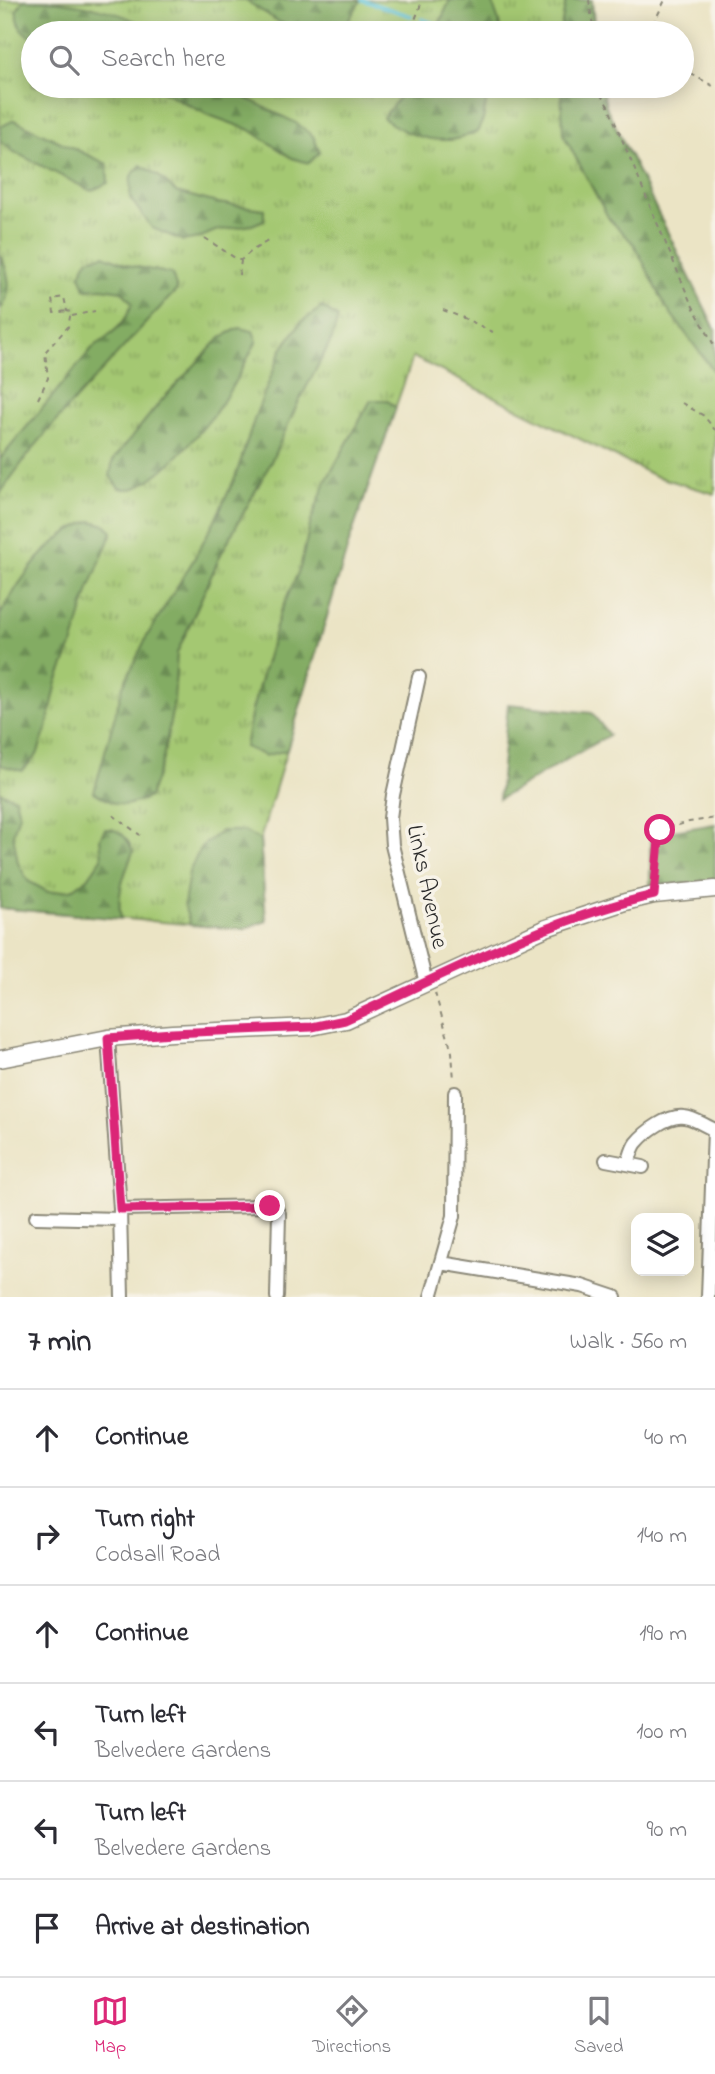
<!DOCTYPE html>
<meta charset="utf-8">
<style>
:root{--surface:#fff;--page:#f2f2f3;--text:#2b2b33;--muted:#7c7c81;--line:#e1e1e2;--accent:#db2777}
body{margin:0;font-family:"Indie Flower",sans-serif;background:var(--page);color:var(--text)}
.controls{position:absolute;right:21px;bottom:21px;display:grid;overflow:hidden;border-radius:14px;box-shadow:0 4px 18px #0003}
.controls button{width:63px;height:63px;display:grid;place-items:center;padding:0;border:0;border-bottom:2px solid var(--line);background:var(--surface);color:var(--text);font:35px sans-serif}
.stop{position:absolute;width:21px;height:21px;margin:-16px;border:5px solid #db2777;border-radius:50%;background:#fff}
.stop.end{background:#db2777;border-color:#fff;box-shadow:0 2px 7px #0008}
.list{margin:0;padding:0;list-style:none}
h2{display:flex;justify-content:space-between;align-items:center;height:91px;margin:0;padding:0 28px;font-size:30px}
h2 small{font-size:23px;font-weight:400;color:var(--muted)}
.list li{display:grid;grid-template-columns:46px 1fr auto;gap:21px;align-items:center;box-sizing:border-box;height:98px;padding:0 28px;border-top:2px solid var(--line)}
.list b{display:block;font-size:26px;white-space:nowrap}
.list p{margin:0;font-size:23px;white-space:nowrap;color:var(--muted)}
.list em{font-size:23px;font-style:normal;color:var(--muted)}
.icon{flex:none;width:38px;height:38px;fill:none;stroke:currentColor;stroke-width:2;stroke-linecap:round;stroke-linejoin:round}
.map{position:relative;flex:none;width:715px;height:1297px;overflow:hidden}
.search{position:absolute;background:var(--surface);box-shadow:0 4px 18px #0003;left:21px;right:21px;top:21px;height:77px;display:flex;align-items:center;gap:18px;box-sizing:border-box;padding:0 24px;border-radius:38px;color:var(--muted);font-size:26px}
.sheet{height:679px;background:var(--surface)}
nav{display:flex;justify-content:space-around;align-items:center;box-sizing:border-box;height:98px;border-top:2px solid var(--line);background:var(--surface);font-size:19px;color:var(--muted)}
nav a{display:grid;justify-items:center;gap:4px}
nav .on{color:var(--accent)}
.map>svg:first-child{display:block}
.grass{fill:url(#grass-tufts);stroke:#687a4e;stroke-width:2}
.forest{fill:url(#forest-firs);stroke:#576c48;stroke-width:2}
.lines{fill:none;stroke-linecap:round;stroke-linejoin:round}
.stream{stroke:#5ec5db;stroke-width:3.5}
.street-casing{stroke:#8b8878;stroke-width:16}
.secondary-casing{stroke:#8b8878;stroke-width:19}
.path{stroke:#8b8878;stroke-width:2;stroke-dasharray:5 5;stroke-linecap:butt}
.street{stroke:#fff;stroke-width:12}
.secondary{stroke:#fff;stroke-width:16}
.route{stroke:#db2777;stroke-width:9}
.labels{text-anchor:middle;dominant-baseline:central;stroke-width:7;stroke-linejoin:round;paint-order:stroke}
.street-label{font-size:24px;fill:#2b2b2b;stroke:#f7f3e8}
</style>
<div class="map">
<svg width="715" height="1297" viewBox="0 0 715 1297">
<defs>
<pattern id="grass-tufts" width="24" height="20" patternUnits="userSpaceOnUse" patternTransform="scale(1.75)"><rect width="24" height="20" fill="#a4c872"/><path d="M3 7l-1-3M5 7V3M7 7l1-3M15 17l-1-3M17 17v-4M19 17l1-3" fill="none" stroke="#86a35e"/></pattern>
<pattern id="forest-firs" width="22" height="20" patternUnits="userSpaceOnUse" patternTransform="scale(1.75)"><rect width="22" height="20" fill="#83ac64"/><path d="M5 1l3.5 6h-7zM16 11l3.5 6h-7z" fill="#6b8c53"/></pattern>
</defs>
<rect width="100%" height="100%" fill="#f7f3e8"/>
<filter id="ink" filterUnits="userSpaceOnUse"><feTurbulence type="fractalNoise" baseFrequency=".0143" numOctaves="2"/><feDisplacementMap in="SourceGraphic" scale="14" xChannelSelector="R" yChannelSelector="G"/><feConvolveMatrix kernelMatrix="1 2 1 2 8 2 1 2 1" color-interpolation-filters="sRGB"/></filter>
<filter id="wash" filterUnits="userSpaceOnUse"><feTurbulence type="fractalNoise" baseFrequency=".00686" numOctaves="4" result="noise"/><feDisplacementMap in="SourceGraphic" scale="28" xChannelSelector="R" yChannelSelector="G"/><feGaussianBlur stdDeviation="1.57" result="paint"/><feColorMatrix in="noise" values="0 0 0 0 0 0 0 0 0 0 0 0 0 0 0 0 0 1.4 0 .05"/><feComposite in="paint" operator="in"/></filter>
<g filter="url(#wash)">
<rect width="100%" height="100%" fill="#ebe4c5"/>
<path class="grass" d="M0 0H592L595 33H33V86H602L606 107 715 329V494L655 476 413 357 350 539 260 840 266 921 243 929 0 908Z"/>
<path class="forest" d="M24 0C59 0 127 8 153 33H33V38L21 30 16 11Z
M245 0H361L341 33H306L281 23Z
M450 0H493C493 12 502 22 500 33H435Z
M566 0H591L594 33H560Z
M153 86H222L298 124 313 136 320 152 309 163 292 158 250 130 206 114Z
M408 86H489L483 120 477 132C469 135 459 139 450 140 425 141 403 133 383 118Z
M561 86H602L606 107 715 329V373L666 307 634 244 609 219 563 134Z
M14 120 107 164 108 183 91 191 14 152 0 141V127Z
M141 165 160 177 176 192 217 203 264 209V220L252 225 215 231 199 238 183 241 152 228 130 198 131 176Z
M0 254C9 273 14 292 0 310Z
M104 255 128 265 172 274 177 290C154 313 133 337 111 361 72 403 32 445 0 494V459L94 346C112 333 126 325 132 303L122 291 102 288 85 289 80 274 88 259Z
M322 307 338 318 332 339 298 403 269 466 221 554 177 653 174 701 163 759 149 797C124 809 117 807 94 792L123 686 147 636 194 559 217 516 235 478 256 414 281 351 301 322Z
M239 328 253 331 257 341C243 366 230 394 212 417 194 440 162 476 135 488 130 490 125 489 119 488L110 476 113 460 161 401 221 337Z
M371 400H387L396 408 350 539 287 750 265 756 245 747 252 710 280 613 300 568 311 521 326 481Z
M91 521 106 525 112 532 89 589 72 646 57 682 47 727 37 755 22 771 0 765V615C20 579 50 534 91 521Z
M508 704 592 713 609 735 499 799Z
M0 792 15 798 19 814 13 834 18 863 28 881 48 892 71 890 88 878 102 858 100 838 105 829C121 828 128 839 133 852 124 875 116 894 121 919L0 908Z
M715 824V882L650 885V835Z
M221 831H244L260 840 266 921 243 929 190 925 184 905 189 872 201 847Z"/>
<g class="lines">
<path class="stream" d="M362 0 411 16
M422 19 460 33"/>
</g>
</g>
<g filter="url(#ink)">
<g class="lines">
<defs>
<path id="street" d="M419 677 393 795 390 818 392 845 426 983
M108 1038 120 1209 122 1297
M606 1160 643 1167
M628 1164C630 1158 632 1148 636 1143 646 1131 668 1115 684 1117 695 1118 705 1126 715 1130
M120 1209 270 1206 275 1208 279 1214 277 1297
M36 1217 120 1219
M441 1263 582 1286 615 1297
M431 1297 454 1216 455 1093
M708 1297 714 1130"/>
<path id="secondary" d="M0 1059 108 1038 172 1033 311 1027 346 1020 546 928 625 902 654 895 715 889"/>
</defs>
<use href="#street" class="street-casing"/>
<use href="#secondary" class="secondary-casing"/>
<path class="path" d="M589 0 594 33
M412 28 421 4
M649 33 665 0
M682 69 715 87
M595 86 608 106 690 301 715 347
M205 238 238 260H241L253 250 271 239
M239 275 241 261
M443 310 466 319 493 332
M72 316 95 311
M38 399 48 378 45 352 68 327 71 312 67 311 64 297 52 299 54 313 67 311
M682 403 704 416 715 430
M113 815 140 835
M655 881 660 830 689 822 715 818
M435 993 452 1052 454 1080"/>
<use href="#street" class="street"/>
<use href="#secondary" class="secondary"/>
</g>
</g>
<g class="lines" filter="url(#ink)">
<path class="route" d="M270 1206 120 1209 108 1038 172 1033 312 1027 345 1020C446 974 545 920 654 895L660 830"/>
</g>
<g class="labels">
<g class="street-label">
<text transform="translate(426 887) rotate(78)">Links Avenue</text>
</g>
</g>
</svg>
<div class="controls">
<button><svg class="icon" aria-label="layers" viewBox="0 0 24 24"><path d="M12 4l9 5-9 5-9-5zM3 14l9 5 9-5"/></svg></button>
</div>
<div class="stop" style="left:660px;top:830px"></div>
<div class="stop end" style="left:270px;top:1206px"></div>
<div class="search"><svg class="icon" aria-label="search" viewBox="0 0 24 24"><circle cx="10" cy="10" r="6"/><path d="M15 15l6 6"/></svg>Search here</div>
</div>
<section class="sheet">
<h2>7 min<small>Walk · 560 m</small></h2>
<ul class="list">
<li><svg class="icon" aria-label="ahead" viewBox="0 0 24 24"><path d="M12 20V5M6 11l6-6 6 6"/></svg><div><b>Continue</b></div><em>40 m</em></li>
<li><svg class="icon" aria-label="right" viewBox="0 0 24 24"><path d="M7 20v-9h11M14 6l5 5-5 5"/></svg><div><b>Turn right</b><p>Codsall Road</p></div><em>140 m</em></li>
<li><svg class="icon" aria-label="ahead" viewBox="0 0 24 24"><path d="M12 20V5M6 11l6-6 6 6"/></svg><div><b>Continue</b></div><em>190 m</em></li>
<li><svg class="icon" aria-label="left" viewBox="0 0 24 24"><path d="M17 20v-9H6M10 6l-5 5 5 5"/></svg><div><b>Turn left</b><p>Belvedere Gardens</p></div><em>100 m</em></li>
<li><svg class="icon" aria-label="left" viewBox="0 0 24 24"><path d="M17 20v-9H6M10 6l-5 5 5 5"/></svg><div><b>Turn left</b><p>Belvedere Gardens</p></div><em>90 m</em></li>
<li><svg class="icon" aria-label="arrive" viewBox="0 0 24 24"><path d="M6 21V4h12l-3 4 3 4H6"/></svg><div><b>Arrive at destination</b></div></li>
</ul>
</section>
<nav>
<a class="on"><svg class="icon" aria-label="map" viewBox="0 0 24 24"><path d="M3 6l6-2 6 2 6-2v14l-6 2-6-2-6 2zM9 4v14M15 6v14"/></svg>Map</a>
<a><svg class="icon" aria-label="directions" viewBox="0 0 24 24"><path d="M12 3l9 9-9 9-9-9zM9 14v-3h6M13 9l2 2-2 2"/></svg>Directions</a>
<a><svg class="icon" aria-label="saved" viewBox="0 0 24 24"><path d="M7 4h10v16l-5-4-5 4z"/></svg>Saved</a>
</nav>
